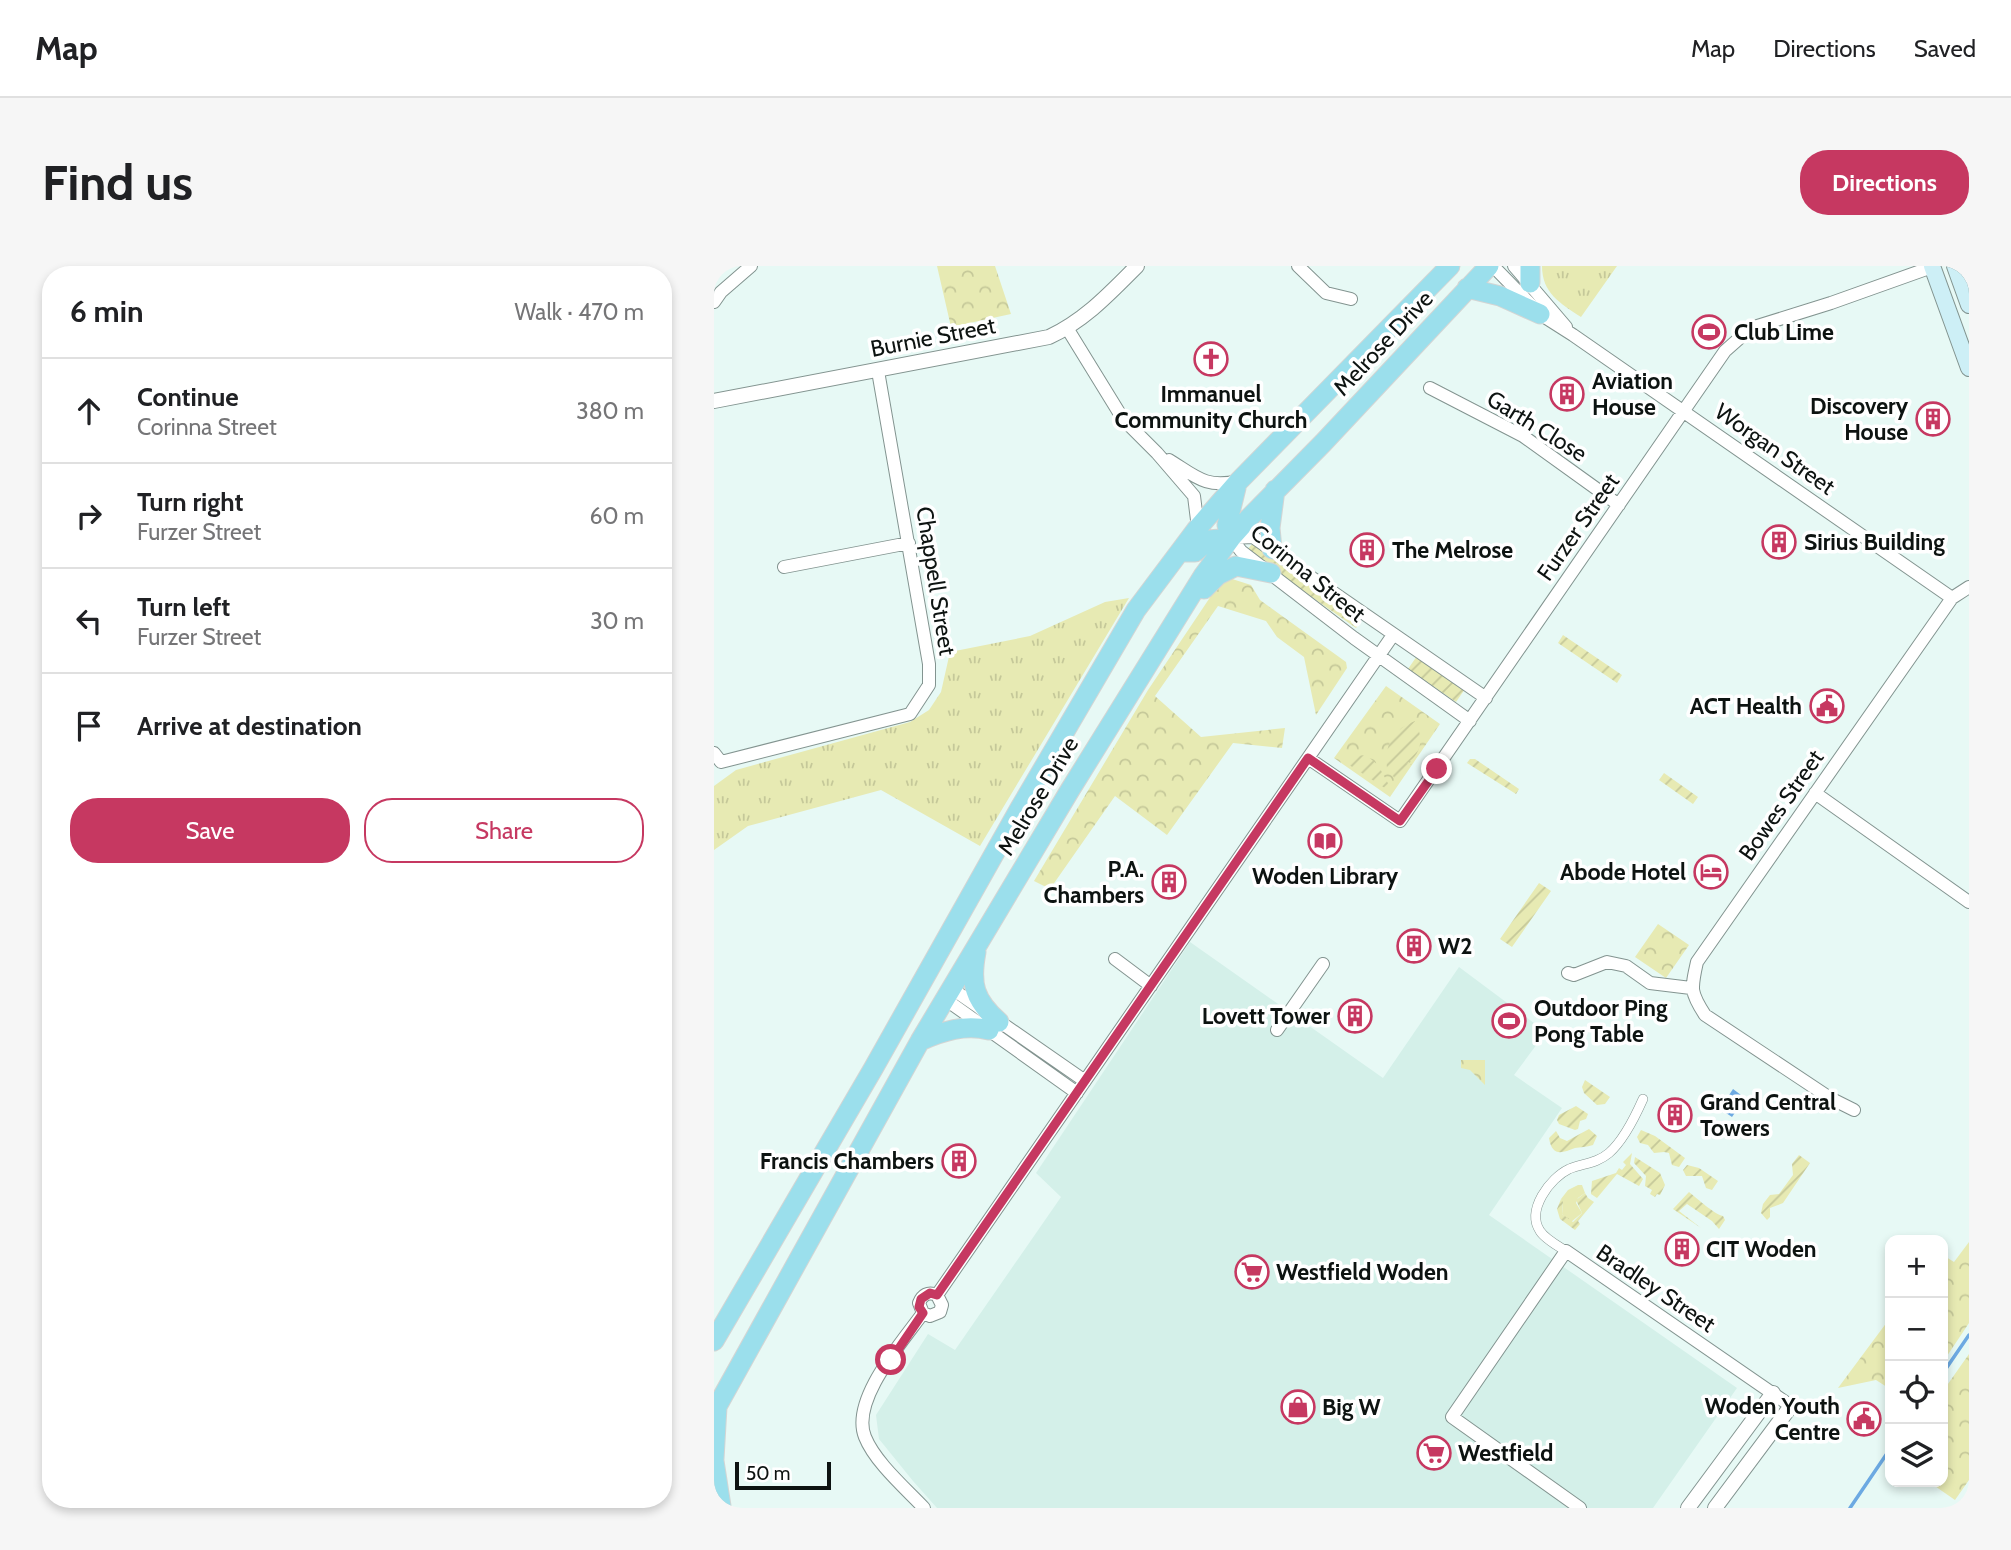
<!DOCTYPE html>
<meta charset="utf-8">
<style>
:root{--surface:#fff;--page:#f6f6f6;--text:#202124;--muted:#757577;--line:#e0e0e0;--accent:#c63861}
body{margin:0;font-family:Cabin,sans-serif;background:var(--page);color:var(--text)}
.controls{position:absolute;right:21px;bottom:21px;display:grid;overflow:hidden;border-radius:14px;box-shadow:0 4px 10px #0003}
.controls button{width:63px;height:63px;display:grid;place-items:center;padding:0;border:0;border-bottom:2px solid var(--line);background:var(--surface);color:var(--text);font:35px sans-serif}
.scale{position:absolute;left:21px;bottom:18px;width:96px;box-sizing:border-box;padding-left:7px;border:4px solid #0d1311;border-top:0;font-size:19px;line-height:24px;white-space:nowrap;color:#0d1311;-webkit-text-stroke:5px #fff;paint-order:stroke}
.stop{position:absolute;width:21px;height:21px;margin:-16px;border:5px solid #c63861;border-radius:50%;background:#fff}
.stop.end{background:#c63861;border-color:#fff;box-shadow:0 2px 7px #0008}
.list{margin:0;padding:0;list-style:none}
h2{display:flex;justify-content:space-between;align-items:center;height:91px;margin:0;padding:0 28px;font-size:30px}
h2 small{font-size:23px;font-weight:400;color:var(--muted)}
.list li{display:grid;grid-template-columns:46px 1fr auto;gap:21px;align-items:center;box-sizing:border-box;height:105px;padding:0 28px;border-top:2px solid var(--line)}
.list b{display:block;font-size:26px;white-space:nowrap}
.list p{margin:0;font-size:23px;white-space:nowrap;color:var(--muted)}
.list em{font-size:23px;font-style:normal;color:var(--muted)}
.actions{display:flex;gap:14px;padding:21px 28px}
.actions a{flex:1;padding:16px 0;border:2px solid var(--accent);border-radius:28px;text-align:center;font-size:24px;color:var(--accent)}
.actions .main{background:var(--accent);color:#fff}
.icon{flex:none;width:38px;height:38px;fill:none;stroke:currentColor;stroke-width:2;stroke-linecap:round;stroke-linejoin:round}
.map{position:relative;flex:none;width:1255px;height:1242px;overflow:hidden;border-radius:28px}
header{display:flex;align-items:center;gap:42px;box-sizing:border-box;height:98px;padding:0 35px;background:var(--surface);border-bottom:2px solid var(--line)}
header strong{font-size:33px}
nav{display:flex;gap:38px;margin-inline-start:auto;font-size:24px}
.intro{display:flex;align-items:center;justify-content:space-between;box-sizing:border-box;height:168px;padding:0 42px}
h1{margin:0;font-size:49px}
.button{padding:18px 32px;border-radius:28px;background:var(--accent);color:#fff;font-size:24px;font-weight:700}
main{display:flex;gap:42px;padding:0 42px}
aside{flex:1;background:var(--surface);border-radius:28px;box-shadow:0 4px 10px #0003}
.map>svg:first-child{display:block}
.built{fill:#d4f0e9}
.grass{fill:url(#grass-tufts)}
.park{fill:url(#park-crowns)}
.garden{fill:url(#garden-furrows)}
.water{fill:#6ca9e2}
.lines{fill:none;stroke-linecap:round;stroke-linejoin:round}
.stream{stroke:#6ca9e2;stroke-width:3.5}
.pedestrian-casing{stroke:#839490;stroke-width:10}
.minor-casing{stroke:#839490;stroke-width:14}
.tertiary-casing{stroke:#839490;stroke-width:16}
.secondary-casing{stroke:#839490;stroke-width:18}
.primary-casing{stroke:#d3d5d4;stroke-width:21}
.pedestrian{stroke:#fff;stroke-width:9}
.minor{stroke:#fff;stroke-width:12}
.tertiary{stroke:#fff;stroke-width:14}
.secondary{stroke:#cdeff6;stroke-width:16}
.primary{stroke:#9bdfec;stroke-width:19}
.route{stroke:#c63861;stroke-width:9}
.labels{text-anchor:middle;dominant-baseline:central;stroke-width:7;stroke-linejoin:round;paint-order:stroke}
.poi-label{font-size:23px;font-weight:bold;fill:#0d1311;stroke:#fff;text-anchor:start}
.street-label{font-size:23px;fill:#0d1311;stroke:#fff}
</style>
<header>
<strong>Map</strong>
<nav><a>Map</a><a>Directions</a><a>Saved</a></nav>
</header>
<div class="intro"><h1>Find us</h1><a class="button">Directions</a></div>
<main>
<aside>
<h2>6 min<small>Walk · 470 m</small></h2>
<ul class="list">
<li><svg class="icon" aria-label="ahead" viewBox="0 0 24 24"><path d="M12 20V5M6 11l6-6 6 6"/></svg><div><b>Continue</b><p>Corinna Street</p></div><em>380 m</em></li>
<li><svg class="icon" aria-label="right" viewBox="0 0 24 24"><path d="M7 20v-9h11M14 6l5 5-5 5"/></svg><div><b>Turn right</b><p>Furzer Street</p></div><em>60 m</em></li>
<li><svg class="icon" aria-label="left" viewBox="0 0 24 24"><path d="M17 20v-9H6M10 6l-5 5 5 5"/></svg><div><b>Turn left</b><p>Furzer Street</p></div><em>30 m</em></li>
<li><svg class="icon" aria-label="arrive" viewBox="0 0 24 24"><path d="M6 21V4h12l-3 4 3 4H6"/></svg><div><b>Arrive at destination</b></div></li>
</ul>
<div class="actions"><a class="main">Save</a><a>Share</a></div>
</aside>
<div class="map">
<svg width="1255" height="1242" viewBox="0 0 1255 1242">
<defs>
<pattern id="grass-tufts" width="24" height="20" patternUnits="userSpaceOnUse" patternTransform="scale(1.75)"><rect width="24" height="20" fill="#e7eab3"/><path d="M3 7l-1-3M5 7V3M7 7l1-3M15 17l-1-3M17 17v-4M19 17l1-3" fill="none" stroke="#c5c899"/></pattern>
<pattern id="park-crowns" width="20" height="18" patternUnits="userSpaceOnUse" patternTransform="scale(1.75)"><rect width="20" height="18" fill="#e7eab3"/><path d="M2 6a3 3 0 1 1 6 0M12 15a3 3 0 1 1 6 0" fill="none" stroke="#c5c899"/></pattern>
<pattern id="garden-furrows" width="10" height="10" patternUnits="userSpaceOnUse" patternTransform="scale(1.75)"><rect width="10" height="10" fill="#e7eab3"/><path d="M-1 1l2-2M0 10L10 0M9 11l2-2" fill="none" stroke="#c5c899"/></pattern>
</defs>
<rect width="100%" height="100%" fill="#e7f9f5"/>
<path class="built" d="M476 676 669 812 745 701 832 766 800 809 848 842 775 949 1023 1122 939 1242H223L199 1215 165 1173 162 1149 214 1068 241 1084 347 931 322 907Z"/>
<path class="grass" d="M828 0H903L867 51C846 37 828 27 828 0Z
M415 332 266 580 167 524 34 560 0 584V520L22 504 196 456 215 444 227 426 236 386 316 370 391 336Z
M864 919H868L871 927 864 932 862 937 868 947 857 956 848 948 849 938 847 933 854 924Z"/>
<path class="park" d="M223 0H281L297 48 237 61Z
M515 312 537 319 546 334 632 396 633 402 602 449 590 391 563 371 552 355 504 340 441 430 487 471 571 462 568 482 519 477 453 569 401 530 336 623 320 615 434 424 505 318Z
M672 420 726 458 676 531 620 492Z
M944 658 975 679 952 712 921 691Z
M747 794H771V819L756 804 747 802Z
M1255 976V1057L1229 1096V989L1240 996Z
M1176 1052V1123L1162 1114 1124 1122Z
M1255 1088V1214L1241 1234 1215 1216H1229V1125Z"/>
<path class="garden" d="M539 277 647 355 642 362 532 285Z
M849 369 908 409 903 417 844 377Z
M703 390 751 423 742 436 694 403Z
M701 455C710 472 708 488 692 498L699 495 684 517 674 503 683 502H673C670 479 679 464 701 455Z
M652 489 664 499 676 521 674 524 629 495 641 490Z
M756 493H761L805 523 802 528 753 497Z
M950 507 984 531 979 538 945 514Z
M825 617 837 625 798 681 786 673Z
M871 814 896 831 891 838 883 839 870 827 868 821Z
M862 840 874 848 872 853 866 855 864 863 861 864 845 858 843 854 845 849Z
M875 863 883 870 879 879C873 881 866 881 861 882 848 887 838 891 835 872L842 865 846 872 853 875Z
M927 864 941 870 971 892 965 901 958 899 955 887 950 886 940 887 934 879 926 877 923 871Z
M918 887 916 898 929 913 925 920 903 908 883 932 877 928 878 915 902 907 905 902 908 904 912 899 909 896Z
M1085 889 1096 897 1069 937 1056 942V951L1053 954 1047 947 1049 938 1056 929 1065 928 1079 909 1078 898Z
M921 891 946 907 951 919 946 929 943 928 941 931 936 928 938 924 931 920 932 910 920 897Z
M973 899 985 902 1004 915 998 924 992 922 988 910H972L969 904Z
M975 926C984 933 1000 948 1009 950L1011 954 1005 963 998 955 973 938 965 945 987 962 959 943Z
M871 927 874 932 880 936 864 955 866 958 861 964 846 953 843 943 847 933 849 936 848 948 859 956 868 947 862 934Z"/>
<path class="water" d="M1019 823 1031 832 1018 851 1006 843Z"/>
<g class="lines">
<path class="stream" d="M1229 1107 1255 1069
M1136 1242 1176 1183"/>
<defs>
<path id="pedestrian" d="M852 985C844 980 831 973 826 965 812 944 836 912 855 903 869 897 882 898 895 887 910 874 921 851 929 833"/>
<path id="minor" d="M584 0 612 27 637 33
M779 0 826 48 859 69 1238 332
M800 0 852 61
M0 36 7 26 37 0
M353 62 409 153 443 187 480 230 484 262
M716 122 809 170 905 239
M455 194C481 210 492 223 524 215
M517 272 539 271 772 432
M517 272 527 285 640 372 756 455
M70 301 195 277
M0 487 7 496 196 448 215 419V398L164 105
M594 492 686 555 1011 85 1037 62 1117 37 1218 1
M1101 527 1255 636
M401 693 437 720
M854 707 860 709 893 696 912 700 936 717 977 722
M237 722 371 815
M231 733 363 827
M563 764 609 698
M1140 844 1116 832 991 749C976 726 977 723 983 696L1238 332 1255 321
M223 1029 679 369
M209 1047C189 1075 136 1134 151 1171 161 1196 191 1222 210 1242
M209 1047 216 1050 226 1046 228 1039 223 1029
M209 1047 205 1037C208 1029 214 1025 223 1029
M866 1242 738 1151 852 985 1077 1140"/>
<path id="tertiary" d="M0 135 335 71C371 54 395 28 423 0
M974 1242 1059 1127
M1001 1242 1077 1140"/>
<path id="secondary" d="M1218 0 1255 102
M1241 0 1255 39"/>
<path id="primary" d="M816 17V0
M753 22 786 30 826 48
M517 272 513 259 522 222
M558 283 556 262 561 224
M466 286H481L495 274 517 272
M490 323 504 309 522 300 557 307
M262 686C256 718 260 734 285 756
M206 775C229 765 251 758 275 764
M0 1075 159 803 306 542 422 344 482 264 523 217 736 0
M0 1146 206 775 356 524 489 310 517 272 534 253 609 177 775 0
M0 1193 3 1141
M0 1195 7 1240"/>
</defs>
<use href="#pedestrian" class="pedestrian-casing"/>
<use href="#minor" class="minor-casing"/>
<use href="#tertiary" class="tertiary-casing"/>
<use href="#secondary" class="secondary-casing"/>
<use href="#primary" class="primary-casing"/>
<use href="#pedestrian" class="pedestrian"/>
<use href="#minor" class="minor"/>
<use href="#tertiary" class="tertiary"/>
<use href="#secondary" class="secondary"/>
<use href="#primary" class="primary"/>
</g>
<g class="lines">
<path class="route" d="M177 1094 209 1047 205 1041 207 1033 216 1027 223 1029 594 492 686 555 723 503"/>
</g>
<defs>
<symbol id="stadium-ring" viewBox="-11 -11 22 22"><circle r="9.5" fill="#fff" stroke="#c63861" stroke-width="1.5"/><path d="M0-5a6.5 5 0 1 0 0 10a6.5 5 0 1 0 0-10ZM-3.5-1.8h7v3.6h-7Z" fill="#c63861"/></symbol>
<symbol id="church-ring" viewBox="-11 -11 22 22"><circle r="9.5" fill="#fff" stroke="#c63861" stroke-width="1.5"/><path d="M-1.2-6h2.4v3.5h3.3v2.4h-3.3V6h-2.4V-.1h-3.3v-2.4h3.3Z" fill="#c63861"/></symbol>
<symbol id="building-ring" viewBox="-11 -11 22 22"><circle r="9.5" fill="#fff" stroke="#c63861" stroke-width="1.5"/><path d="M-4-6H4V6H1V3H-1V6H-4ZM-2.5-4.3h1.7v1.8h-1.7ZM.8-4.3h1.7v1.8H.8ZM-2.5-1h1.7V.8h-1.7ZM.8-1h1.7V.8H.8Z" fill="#c63861"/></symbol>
<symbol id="civic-ring" viewBox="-11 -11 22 22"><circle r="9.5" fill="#fff" stroke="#c63861" stroke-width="1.5"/><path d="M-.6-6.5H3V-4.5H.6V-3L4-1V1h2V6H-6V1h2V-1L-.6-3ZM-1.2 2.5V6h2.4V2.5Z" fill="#c63861"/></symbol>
<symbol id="library-ring" viewBox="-11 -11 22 22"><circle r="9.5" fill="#fff" stroke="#c63861" stroke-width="1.5"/><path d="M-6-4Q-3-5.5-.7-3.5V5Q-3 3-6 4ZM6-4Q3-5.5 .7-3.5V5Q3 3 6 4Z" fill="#c63861"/></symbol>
<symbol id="hotel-ring" viewBox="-11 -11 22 22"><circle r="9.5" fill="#fff" stroke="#c63861" stroke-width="1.5"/><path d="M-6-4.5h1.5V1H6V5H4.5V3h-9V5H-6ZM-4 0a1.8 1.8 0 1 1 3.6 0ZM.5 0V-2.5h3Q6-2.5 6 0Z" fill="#c63861"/></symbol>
<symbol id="supermarket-ring" viewBox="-11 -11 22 22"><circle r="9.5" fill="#fff" stroke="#c63861" stroke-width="1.5"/><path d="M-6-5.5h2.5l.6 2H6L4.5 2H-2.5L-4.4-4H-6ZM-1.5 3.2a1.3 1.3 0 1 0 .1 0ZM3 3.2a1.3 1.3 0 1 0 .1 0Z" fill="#c63861"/></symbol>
<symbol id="shop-ring" viewBox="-11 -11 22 22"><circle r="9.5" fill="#fff" stroke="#c63861" stroke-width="1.5"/><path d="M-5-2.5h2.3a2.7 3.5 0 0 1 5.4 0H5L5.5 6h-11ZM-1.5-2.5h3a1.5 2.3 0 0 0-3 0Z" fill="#c63861"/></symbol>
</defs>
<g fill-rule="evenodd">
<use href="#stadium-ring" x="976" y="47" width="38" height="38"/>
<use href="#church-ring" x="478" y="74" width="38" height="38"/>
<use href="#building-ring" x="834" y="109" width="38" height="38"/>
<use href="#building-ring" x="1200" y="134" width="38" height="38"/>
<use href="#building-ring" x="1046" y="257" width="38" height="38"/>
<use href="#building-ring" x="634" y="265" width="38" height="38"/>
<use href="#civic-ring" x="1094" y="421" width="38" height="38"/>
<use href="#library-ring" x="592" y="556" width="38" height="38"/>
<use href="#hotel-ring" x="978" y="587" width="38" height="38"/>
<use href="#building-ring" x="436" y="597" width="38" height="38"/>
<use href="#building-ring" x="681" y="661" width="38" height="38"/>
<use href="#building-ring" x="622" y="731" width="38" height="38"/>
<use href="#stadium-ring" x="776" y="736" width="38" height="38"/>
<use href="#building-ring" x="942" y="830" width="38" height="38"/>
<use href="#building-ring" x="226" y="876" width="38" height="38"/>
<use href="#building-ring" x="949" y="964" width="38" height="38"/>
<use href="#supermarket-ring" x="519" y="987" width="38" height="38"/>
<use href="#shop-ring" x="565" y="1122" width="38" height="38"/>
<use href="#civic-ring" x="1131" y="1134" width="38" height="38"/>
<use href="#supermarket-ring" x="701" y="1168" width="38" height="38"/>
</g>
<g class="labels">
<g class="poi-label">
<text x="1020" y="66">Club Lime</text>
<text x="878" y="115">Aviation<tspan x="878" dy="26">House</tspan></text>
<text x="497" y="128" text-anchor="middle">Immanuel<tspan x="497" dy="26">Community Church</tspan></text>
<text x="1194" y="140" text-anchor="end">Discovery<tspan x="1194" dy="26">House</tspan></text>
<text x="1090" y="276">Sirius Building</text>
<text x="678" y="284">The Melrose</text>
<text x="1088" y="440" text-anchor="end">ACT Health</text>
<text x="430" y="603" text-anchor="end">P.A.<tspan x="430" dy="26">Chambers</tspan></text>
<text x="972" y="606" text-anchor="end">Abode Hotel</text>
<text x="611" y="610" text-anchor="middle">Woden Library</text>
<text x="724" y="680">W2</text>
<text x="820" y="742">Outdoor Ping<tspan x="820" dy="26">Pong Table</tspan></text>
<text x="616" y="750" text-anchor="end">Lovett Tower</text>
<text x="986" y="836">Grand Central<tspan x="986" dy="26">Towers</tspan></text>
<text x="220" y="895" text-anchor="end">Francis Chambers</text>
<text x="992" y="983">CIT Woden</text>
<text x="562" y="1006">Westfield Woden</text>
<text x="1126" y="1140" text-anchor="end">Woden Youth<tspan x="1126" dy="26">Centre</tspan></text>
<text x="608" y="1141">Big W</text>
<text x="744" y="1187">Westfield</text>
</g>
<g class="street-label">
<text transform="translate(219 71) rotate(-11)">Burnie Street</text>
<text transform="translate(669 77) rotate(-47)">Melrose Drive</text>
<text transform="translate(823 160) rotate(32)">Garth Close</text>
<text transform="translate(1061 183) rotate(35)">Worgan Street</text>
<text transform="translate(864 261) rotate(-55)">Furzer Street</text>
<text transform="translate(594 307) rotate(39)">Corinna Street</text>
<text transform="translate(222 315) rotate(81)">Chappell Street</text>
<text transform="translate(324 530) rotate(-59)">Melrose Drive</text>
<text transform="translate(1067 539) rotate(-55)">Bowes Street</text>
<text transform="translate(942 1022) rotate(34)">Bradley Street</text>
</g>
</g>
</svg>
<div class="controls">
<button>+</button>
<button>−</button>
<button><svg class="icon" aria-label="locate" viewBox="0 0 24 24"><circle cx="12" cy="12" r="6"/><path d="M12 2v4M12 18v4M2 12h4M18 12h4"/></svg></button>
<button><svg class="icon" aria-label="layers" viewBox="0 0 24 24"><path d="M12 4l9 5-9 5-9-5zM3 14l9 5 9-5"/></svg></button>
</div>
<div class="scale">50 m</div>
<div class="stop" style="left:177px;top:1094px"></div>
<div class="stop end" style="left:723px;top:503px"></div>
</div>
</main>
